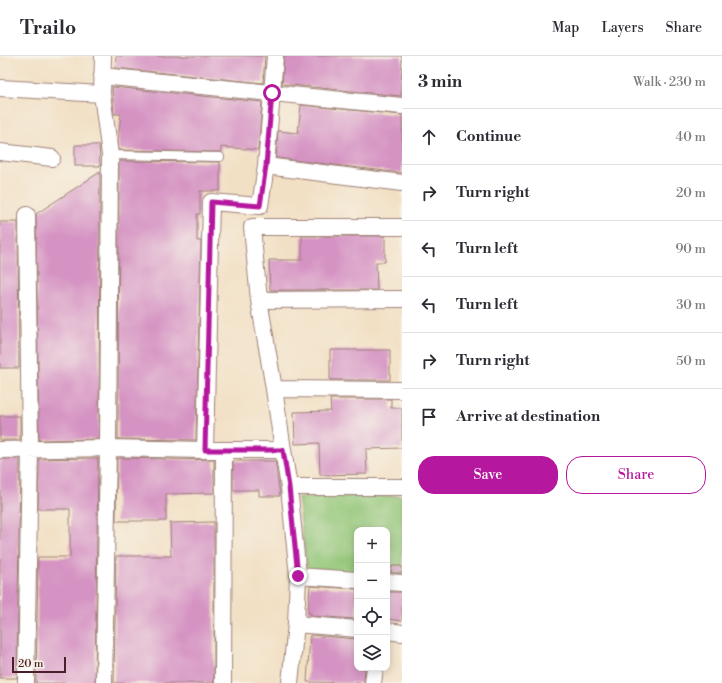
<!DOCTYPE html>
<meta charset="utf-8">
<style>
:root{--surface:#fff;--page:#f2f2f3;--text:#2b2b33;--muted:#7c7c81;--line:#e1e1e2;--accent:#b5179e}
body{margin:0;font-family:"Libre Bodoni",serif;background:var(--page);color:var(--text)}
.controls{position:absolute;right:12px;bottom:12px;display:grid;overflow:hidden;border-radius:8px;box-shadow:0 2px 10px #0003}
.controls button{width:36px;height:36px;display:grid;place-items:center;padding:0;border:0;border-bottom:1px solid var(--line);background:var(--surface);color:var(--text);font:20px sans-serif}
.scale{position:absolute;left:12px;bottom:10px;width:54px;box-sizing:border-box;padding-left:4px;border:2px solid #4a1f2b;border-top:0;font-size:11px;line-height:14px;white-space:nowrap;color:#4a1f2b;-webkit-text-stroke:3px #f7f3e8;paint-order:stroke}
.stop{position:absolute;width:12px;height:12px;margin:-9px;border:3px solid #b5179e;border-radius:50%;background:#fff}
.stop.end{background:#b5179e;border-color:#fff;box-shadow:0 1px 4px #0008}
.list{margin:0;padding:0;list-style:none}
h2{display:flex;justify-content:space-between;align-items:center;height:52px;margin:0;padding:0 16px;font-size:17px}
h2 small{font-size:13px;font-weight:400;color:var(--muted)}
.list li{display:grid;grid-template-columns:26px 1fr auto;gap:12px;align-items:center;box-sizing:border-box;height:56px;padding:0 16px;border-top:1px solid var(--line)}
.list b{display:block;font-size:15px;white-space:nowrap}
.list em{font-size:13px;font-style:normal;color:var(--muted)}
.actions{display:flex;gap:8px;padding:12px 16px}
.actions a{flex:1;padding:9px 0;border:1px solid var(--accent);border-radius:16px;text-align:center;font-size:14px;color:var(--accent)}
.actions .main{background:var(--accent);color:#fff}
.icon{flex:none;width:22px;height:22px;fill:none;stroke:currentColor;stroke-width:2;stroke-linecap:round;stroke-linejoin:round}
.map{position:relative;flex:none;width:402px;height:627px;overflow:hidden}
header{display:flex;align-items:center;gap:24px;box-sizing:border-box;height:56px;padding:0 20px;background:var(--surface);border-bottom:1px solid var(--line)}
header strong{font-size:19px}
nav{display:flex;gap:22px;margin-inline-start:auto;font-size:14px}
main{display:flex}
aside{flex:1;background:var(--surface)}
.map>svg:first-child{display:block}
.green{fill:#91c576;stroke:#6e7250}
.building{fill:#d593c3}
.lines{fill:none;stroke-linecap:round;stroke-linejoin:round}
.service-casing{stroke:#9e8078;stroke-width:10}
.minor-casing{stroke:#9e8078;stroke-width:18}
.service{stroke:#fff;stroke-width:8}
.minor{stroke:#fff;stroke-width:16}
.route{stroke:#b5179e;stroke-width:5}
</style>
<header>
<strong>Trailo</strong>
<nav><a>Map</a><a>Layers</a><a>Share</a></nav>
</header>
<main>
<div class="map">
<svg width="402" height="627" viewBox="0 0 402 627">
<rect width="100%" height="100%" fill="#f7f3e8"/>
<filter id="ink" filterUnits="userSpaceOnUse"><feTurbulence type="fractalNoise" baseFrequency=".025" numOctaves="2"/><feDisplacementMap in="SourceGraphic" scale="8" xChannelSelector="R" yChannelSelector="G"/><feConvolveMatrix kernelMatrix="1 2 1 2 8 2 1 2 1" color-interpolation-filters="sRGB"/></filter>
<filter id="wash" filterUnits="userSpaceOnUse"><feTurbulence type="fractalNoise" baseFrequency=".012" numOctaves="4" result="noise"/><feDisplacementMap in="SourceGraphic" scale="16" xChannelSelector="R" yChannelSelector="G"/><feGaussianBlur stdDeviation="0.9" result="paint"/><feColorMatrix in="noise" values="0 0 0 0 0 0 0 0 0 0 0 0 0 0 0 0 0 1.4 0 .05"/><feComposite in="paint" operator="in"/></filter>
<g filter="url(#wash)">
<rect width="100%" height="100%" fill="#f2e0c5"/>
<path class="green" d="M402 440V526L387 524V474H357V521L307 514 298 441Z"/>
<g id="blocks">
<path class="building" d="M116 0H265L263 27 115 12Z
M284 0H402L401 40 282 28Z
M112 31 262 46 258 94 221 91V96L119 94 118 84 121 58H114Z
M301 49 402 59V117L276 102 278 75 298 77Z
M75 89H99L100 110H75Z
M119 105 220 106V135H200V158H197V185H201L196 384 118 383Z
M100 116 99 383 39 384 36 158Z
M0 166H18L19 312H0Z
M302 180H385V206H376L377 234H270L269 204H302Z
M330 294H390V324H330Z
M330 343H391V352H402V392L366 393 367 418 320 419 319 387 295 388 294 356 331 355Z
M0 360H20V384H0Z
M98 402 95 627H36L38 501H70V453H38L39 403Z
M117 402 214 404V437L166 438V465H116Z
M0 403H20L17 622H0Z
M233 405H275L280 440H259V434H233Z
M214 466V627H114L116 500H171L170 467Z
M392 510H402V517H391Z
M310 530 357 533 356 563 311 560V557H308Z
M389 536H402V565L387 563Z
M310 579 357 583V612H365L364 627 307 626Z"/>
</g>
</g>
<g filter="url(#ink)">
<use href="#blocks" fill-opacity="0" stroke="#9e8078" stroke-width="1"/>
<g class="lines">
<defs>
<path id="service" d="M110 99 220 101"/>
<path id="minor" d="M103 0 102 38 110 99 108 392 104 627
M102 20 402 50
M0 32 102 38
M0 96 52 102
M266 110 402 127
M259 244 402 243
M274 333 259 244 252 171H402
M0 394 108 392 205 394H283L274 333 402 334
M205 394 211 146 260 150 266 110 275 0
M283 394 289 431 298 520 296 568 290 627
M289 431H402
M298 520 357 524
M387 526 402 527
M296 568 357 573
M387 575 402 577
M26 627 30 393 27 159
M223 627 224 394
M373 627 375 612"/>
</defs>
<use href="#service" class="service-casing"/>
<use href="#minor" class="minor-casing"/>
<use href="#service" class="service"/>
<use href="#minor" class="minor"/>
</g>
</g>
<g class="lines" filter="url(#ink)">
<path class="route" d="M272 37 266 110 260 150 211 146 205 394H283L289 431 298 520"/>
</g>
</svg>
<div class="controls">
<button>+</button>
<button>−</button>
<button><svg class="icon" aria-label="locate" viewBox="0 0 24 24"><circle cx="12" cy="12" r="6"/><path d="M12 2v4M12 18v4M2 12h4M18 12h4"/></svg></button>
<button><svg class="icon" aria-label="layers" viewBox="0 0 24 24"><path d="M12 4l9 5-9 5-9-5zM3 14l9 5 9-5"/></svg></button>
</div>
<div class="scale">20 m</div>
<div class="stop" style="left:272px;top:37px"></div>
<div class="stop end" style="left:298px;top:520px"></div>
</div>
<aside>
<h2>3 min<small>Walk · 230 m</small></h2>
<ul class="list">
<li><svg class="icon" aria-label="ahead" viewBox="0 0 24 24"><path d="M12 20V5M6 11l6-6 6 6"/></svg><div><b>Continue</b></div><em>40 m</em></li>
<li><svg class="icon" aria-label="right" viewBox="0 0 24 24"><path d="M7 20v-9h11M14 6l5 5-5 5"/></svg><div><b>Turn right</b></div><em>20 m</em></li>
<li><svg class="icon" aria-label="left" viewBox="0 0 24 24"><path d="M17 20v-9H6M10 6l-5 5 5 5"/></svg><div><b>Turn left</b></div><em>90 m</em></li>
<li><svg class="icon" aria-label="left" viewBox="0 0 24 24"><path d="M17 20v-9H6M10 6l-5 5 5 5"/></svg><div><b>Turn left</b></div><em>30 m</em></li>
<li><svg class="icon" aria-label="right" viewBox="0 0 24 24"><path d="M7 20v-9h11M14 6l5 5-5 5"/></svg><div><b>Turn right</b></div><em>50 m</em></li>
<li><svg class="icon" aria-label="arrive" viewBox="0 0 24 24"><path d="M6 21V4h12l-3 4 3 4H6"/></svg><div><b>Arrive at destination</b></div></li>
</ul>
<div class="actions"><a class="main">Save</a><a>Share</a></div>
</aside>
</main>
